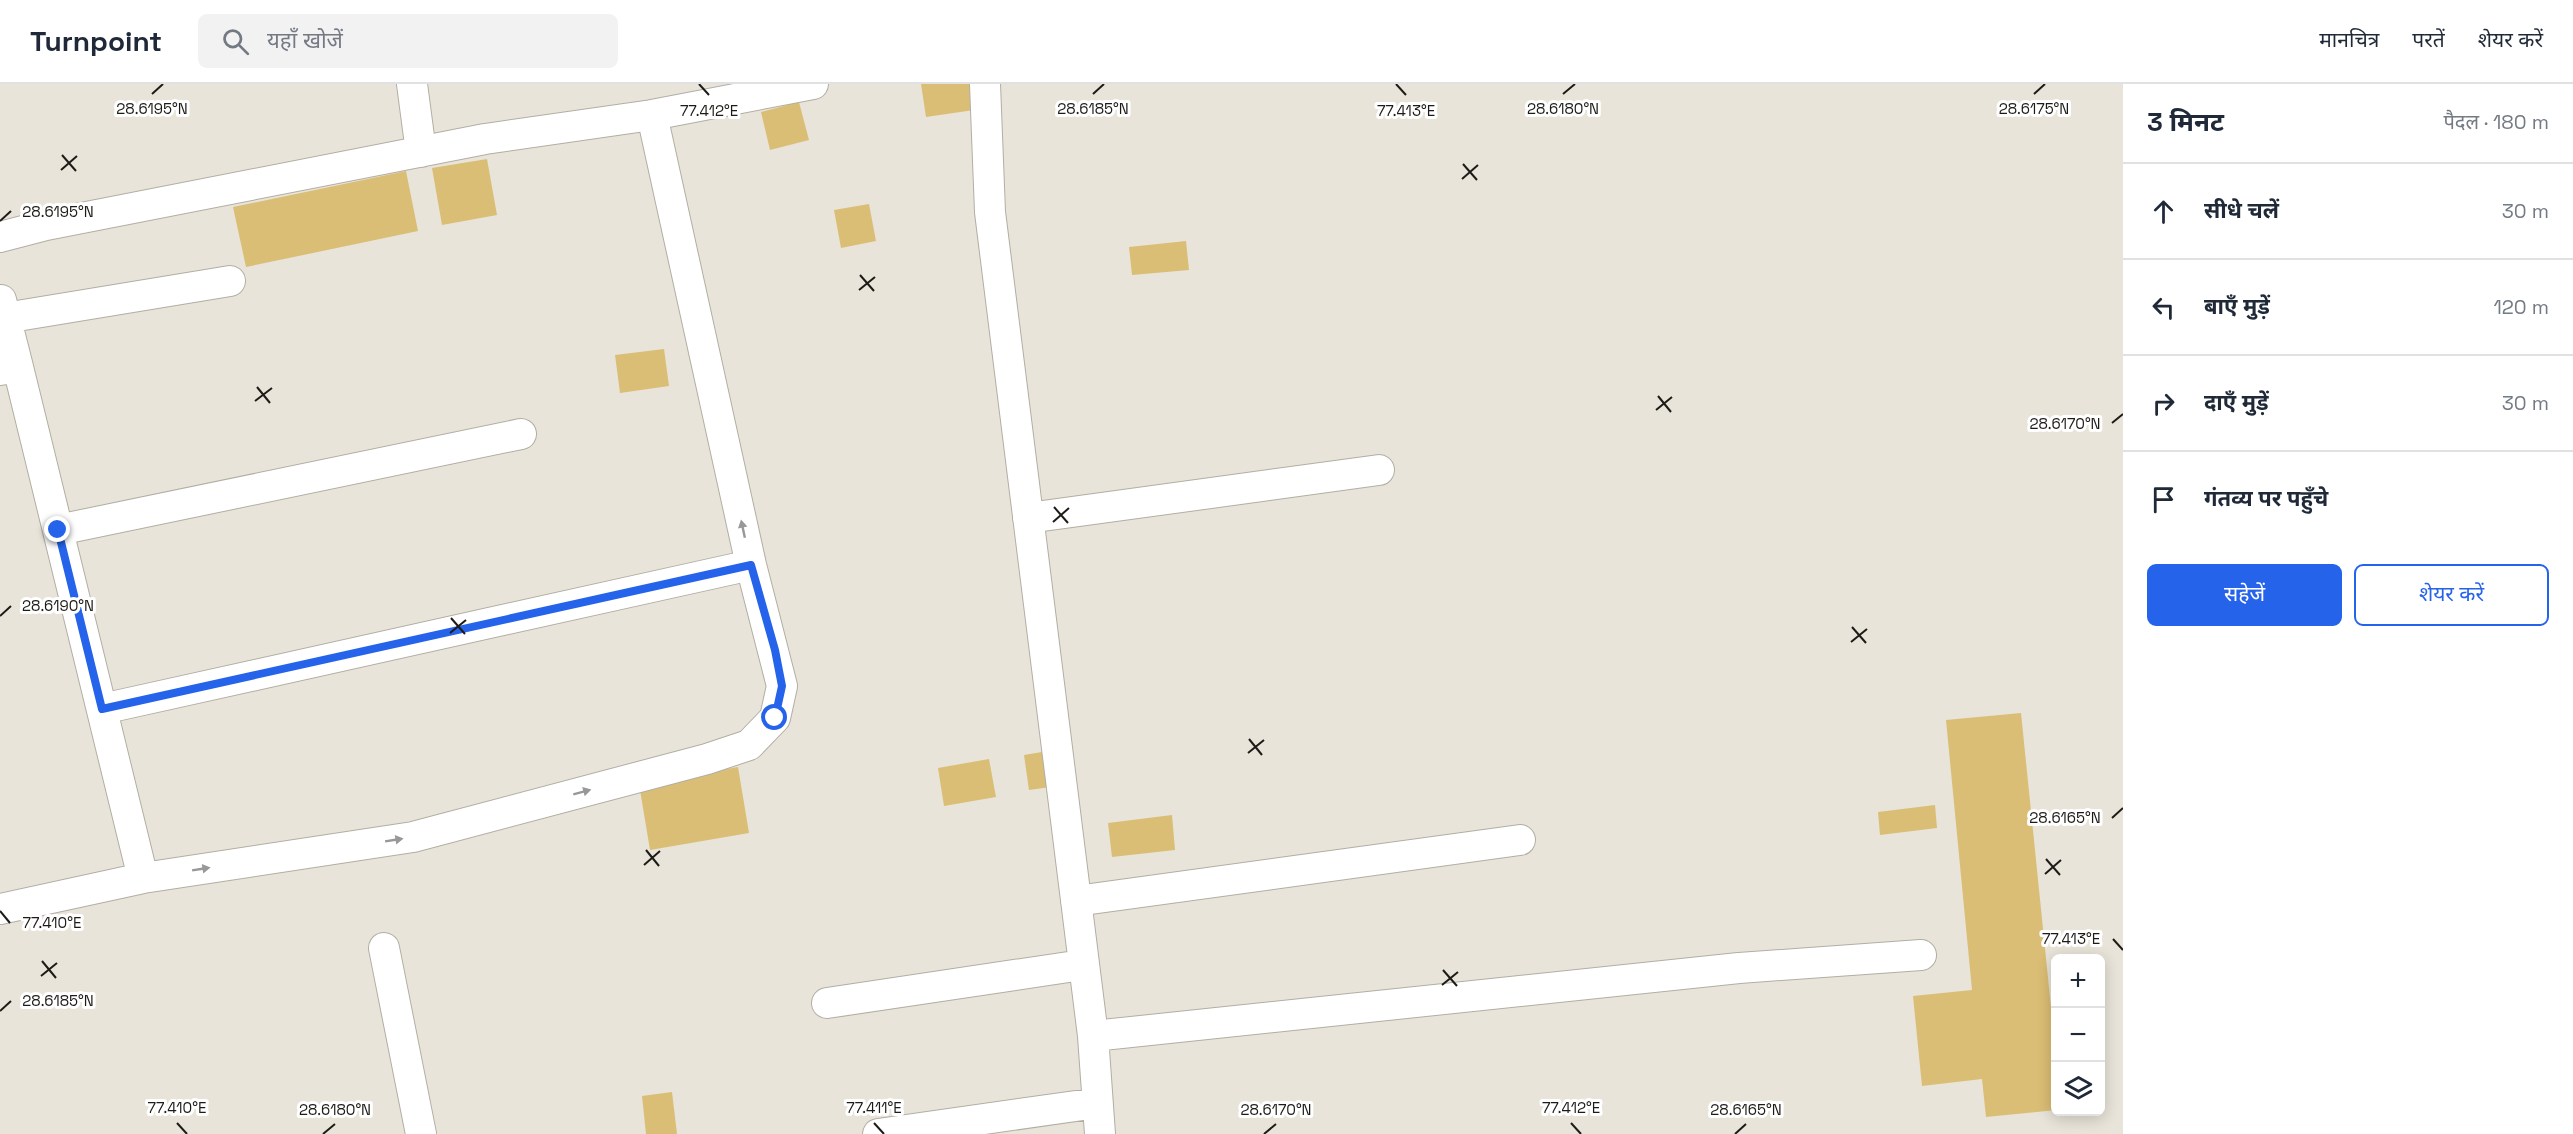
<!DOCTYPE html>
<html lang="hi">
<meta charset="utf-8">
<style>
:root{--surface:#fff;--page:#f2f2f3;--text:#1f2937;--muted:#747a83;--line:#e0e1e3;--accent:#2563eb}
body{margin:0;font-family:"Space Grotesk","Noto Sans Devanagari",sans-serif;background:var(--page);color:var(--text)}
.controls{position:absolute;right:18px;bottom:18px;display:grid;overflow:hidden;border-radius:9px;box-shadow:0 3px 15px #0003}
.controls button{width:54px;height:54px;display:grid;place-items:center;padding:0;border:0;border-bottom:2px solid var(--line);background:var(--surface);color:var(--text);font:30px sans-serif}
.stop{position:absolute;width:18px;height:18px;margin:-14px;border:4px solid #2563eb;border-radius:50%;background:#fff}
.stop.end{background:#2563eb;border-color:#fff;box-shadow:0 2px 6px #0008}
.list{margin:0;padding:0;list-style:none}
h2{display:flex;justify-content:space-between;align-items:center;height:78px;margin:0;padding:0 24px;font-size:26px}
h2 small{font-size:20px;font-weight:400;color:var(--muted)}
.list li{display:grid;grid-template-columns:39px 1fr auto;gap:18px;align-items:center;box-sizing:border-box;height:96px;padding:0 24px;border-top:2px solid var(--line)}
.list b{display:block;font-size:22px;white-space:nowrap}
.list em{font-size:20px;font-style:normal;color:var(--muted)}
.actions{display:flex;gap:12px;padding:18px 24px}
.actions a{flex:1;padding:14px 0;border:2px solid var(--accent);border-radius:9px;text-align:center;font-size:21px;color:var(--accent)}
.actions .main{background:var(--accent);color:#fff}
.icon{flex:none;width:33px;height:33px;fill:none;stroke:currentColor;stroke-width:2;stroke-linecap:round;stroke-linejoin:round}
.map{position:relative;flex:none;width:2123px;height:1050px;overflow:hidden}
header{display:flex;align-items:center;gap:36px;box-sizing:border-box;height:84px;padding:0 30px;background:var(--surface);border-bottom:2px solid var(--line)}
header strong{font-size:28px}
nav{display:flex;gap:33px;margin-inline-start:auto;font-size:21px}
.search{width:420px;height:54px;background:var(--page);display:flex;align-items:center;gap:15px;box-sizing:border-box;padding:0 21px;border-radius:9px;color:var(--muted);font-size:22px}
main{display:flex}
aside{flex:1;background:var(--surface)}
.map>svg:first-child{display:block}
.building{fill:#dbbe75}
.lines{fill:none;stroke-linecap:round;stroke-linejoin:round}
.minor-casing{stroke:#b2aea4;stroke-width:32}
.minor{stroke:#fff;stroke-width:30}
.oneway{fill:#999897}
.route{stroke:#2563eb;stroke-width:8}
.ticks{fill:none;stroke:#1c1b17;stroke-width:2}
.ticks-label{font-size:15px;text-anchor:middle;fill:#1c1b17;stroke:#fff;stroke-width:6;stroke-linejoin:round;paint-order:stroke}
</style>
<header>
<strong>Turnpoint</strong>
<div class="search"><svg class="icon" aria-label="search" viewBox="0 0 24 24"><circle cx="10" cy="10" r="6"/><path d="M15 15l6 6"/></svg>यहाँ खोजें</div>
<nav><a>मानचित्र</a><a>परतें</a><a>शेयर करें</a></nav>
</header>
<main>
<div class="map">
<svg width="2123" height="1050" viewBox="0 0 2123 1050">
<rect width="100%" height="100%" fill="#e8e4d9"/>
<path class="building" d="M921 0H970L974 26 926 33Z
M799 18 809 56 770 66 761 28Z
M487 75 497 131 442 141 432 84Z
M406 87 418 147 246 183 233 123Z
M869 120 876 157 841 164 834 126Z
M1186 157 1189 186 1132 191 1129 163Z
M664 265 669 302 620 309 615 271Z
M2021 629 2056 972V1026L1986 1033 1982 995 1922 1002 1913 912 1972 906 1946 636Z
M1054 666 1058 702 1029 706 1024 671Z
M989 675 996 713 944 722 938 684Z
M738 683 749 749 650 766 639 700Z
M1935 721 1937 744 1880 751 1878 728Z
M1172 731 1175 766 1112 773 1108 739Z
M672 1008 677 1050H646L642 1012Z"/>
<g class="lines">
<defs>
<path id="minor" d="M412 0 421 68
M985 0 990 128 1093 952 1100 1050
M0 153 46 141 485 55 652 31 813 0
M5 234 230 197
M18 283 143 794
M0 286 18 283 1 216
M1028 434 1379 386
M58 446 521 350
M102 625 751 481
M1076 817 1520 756
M0 825 143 794 413 753 707 675 749 661 775 634 782 602 751 481 652 31
M384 864 421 1050
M827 919 1082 881
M1093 952 1739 884 1921 871
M878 1050 1097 1019"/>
</defs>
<use href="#minor" class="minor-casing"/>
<use href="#minor" class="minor"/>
</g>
<defs><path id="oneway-solid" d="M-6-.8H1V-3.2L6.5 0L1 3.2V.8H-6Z" transform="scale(1.5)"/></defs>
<g class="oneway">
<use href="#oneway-solid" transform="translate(743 445) rotate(-102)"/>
<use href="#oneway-solid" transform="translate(582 708) rotate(-15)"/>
<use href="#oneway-solid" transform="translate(394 756) rotate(-9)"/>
<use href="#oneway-solid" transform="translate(201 785) rotate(-9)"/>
</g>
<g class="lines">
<path class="route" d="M58 446 102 625 751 481 775 566 782 602 775 634"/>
</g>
<path class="ticks" d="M699 0 709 11M1396 0 1406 11M152 10 163 0M1093 10 1104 0M1563 10 1575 0M2034 10 2045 0M62 71 76 87M1463 80 1477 96M61 86 77 72M1462 95 1478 81M0 137 11 127M860 191 874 207M859 206 875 193M257 303 270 319M1658 312 1671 328M255 317 272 304M1656 326 1672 313M2112 339 2123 330M1054 423 1068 439M1053 438 1069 424M0 532 11 522M451 534 465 550M1852 543 1866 559M450 549 466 536M1851 558 1867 545M1249 655 1262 671M1248 669 1264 656M2112 734 2123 724M646 766 659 782M2046 775 2060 791M644 781 660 767M2045 790 2061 776M0 827 10 839M2113 855 2123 866M42 877 56 894M1443 886 1457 902M41 892 57 879M1442 901 1458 888M0 927 11 917M177 1039 187 1050M874 1039 884 1050M1571 1039 1581 1050M323 1050 335 1040M1264 1050 1276 1040M1735 1050 1746 1040"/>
<g class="ticks-label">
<text x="152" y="30">28.6195°N</text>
<text x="1093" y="30">28.6185°N</text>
<text x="1563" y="30">28.6180°N</text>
<text x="2034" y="30">28.6175°N</text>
<text x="709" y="32">77.412°E</text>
<text x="1406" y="32">77.413°E</text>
<text x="58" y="133">28.6195°N</text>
<text x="2065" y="345">28.6170°N</text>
<text x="58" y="527">28.6190°N</text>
<text x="2065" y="739">28.6165°N</text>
<text x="52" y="844">77.410°E</text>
<text x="2071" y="860">77.413°E</text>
<text x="58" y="922">28.6185°N</text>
<text x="177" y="1029">77.410°E</text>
<text x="874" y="1029">77.411°E</text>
<text x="1571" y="1029">77.412°E</text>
<text x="335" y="1031">28.6180°N</text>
<text x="1276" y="1031">28.6170°N</text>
<text x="1746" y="1031">28.6165°N</text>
</g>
</svg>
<div class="controls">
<button>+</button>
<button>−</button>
<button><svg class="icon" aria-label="layers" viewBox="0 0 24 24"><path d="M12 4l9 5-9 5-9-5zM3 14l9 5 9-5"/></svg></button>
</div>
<div class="stop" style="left:775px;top:634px"></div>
<div class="stop end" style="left:58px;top:446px"></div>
</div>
<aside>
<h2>3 मिनट<small>पैदल · 180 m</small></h2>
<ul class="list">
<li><svg class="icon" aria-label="ahead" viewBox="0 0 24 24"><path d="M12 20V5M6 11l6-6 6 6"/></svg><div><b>सीधे चलें</b></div><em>30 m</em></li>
<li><svg class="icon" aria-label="left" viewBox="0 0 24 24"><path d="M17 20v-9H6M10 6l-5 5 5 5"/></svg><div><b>बाएँ मुड़ें</b></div><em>120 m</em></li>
<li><svg class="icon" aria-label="right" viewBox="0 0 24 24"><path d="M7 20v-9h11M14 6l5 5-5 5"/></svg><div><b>दाएँ मुड़ें</b></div><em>30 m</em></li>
<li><svg class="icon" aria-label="arrive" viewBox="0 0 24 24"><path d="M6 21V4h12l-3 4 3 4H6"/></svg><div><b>गंतव्य पर पहुँचे</b></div></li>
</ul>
<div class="actions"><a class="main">सहेजें</a><a>शेयर करें</a></div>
</aside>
</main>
